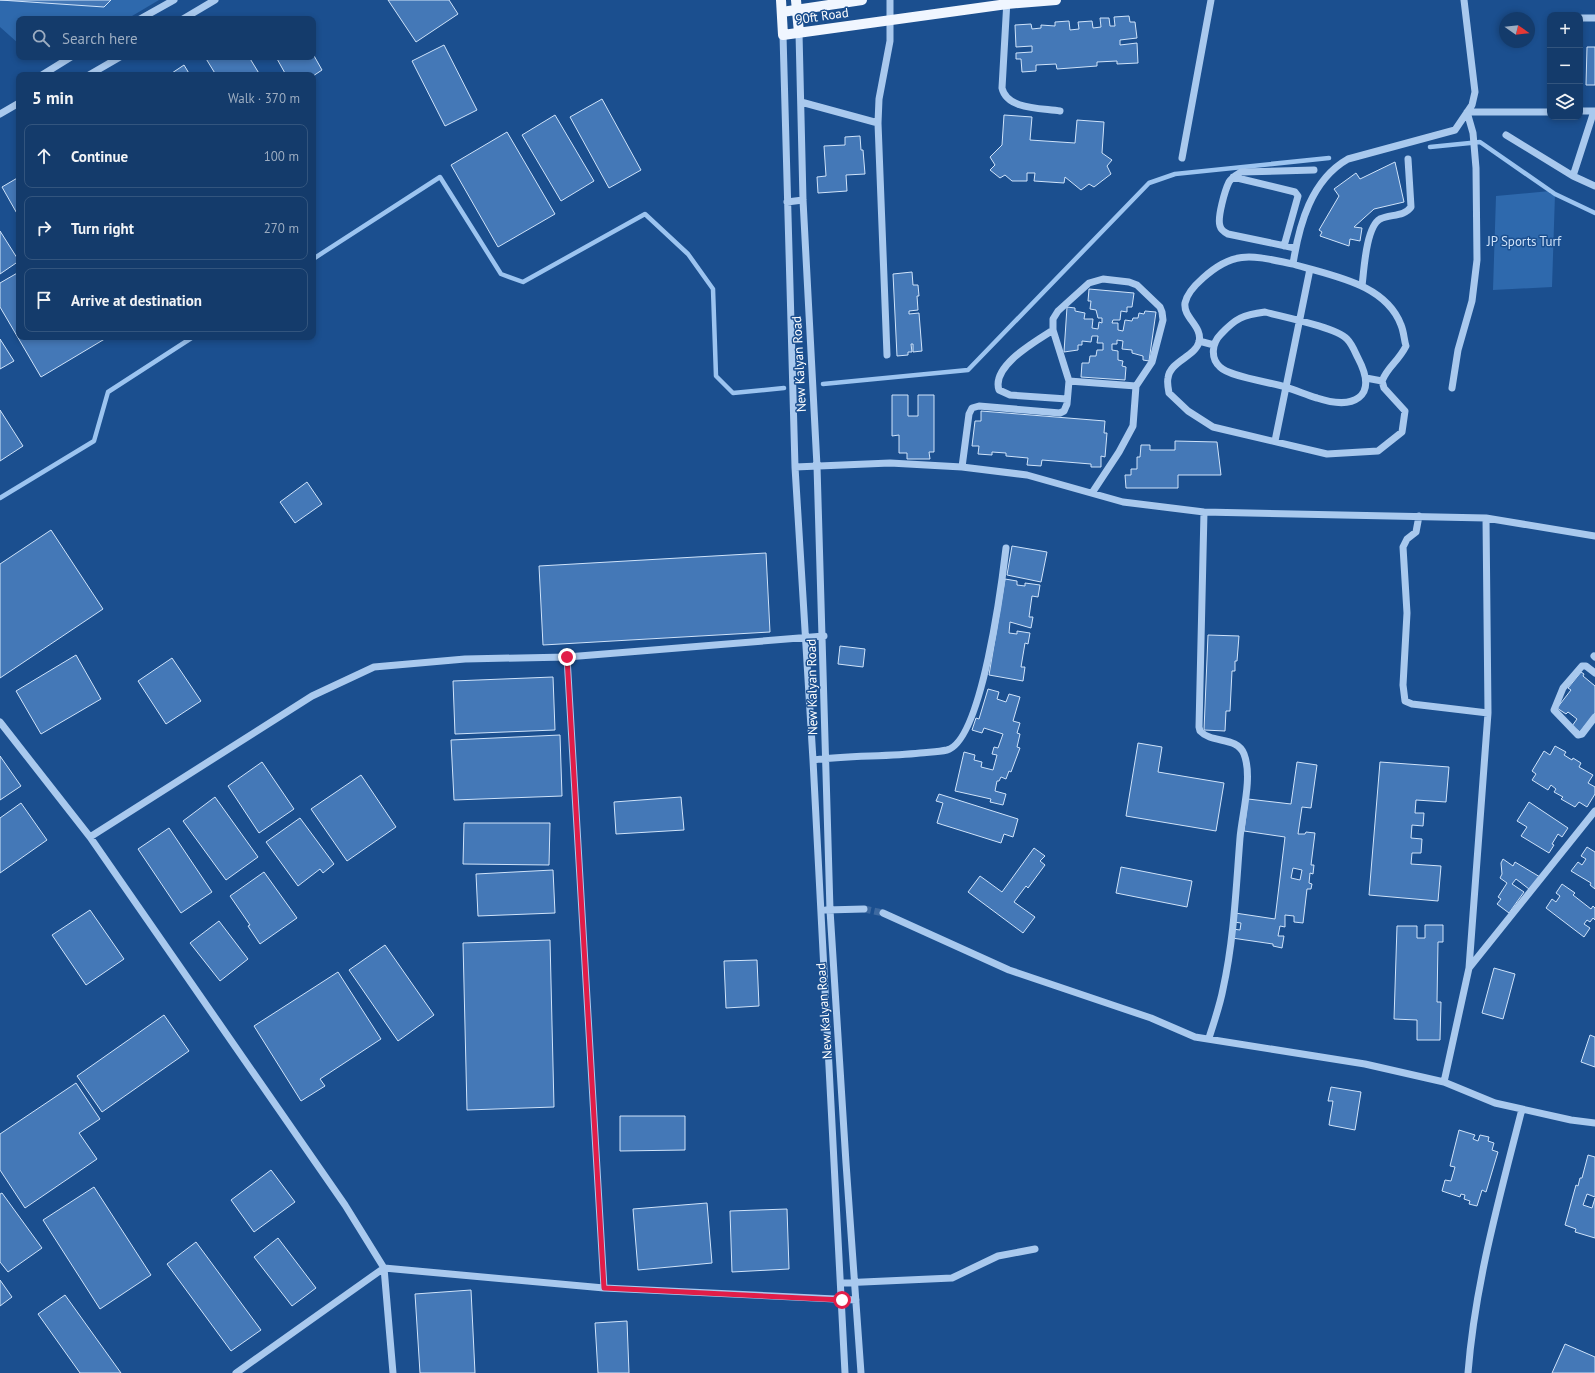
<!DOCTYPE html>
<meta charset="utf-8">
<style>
:root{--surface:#143b6b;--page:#214673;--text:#f1f3f6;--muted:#9dadc1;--line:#33557e}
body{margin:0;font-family:"PT Sans",sans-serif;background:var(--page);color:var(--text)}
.controls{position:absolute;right:12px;top:12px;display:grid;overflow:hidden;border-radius:8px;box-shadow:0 2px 6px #0003}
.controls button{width:36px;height:36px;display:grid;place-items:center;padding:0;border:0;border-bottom:1px solid var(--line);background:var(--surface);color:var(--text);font:20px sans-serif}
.compass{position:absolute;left:1499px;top:12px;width:36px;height:36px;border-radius:50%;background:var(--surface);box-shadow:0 2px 6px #0003;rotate:104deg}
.stop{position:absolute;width:12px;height:12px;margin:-9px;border:3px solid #e11d48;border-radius:50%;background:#fff}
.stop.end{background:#e11d48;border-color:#fff;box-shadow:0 1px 4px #0008}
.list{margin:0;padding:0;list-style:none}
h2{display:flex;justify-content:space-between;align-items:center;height:52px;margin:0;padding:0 16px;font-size:17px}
h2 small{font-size:13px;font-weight:400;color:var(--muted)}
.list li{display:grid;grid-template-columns:26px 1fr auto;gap:12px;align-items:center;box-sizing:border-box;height:64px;margin:0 8px 8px;padding:0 8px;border:1px solid var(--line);border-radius:8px}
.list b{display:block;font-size:15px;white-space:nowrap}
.list em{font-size:13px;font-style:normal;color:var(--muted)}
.icon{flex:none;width:22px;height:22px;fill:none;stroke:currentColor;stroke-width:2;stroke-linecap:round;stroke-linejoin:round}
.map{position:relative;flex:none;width:1595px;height:1373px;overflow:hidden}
.search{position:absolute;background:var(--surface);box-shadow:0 2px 6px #0003;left:16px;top:16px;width:300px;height:44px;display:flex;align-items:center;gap:10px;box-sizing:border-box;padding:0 14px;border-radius:8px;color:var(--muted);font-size:15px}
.panel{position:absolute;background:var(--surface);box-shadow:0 2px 6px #0003;left:16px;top:72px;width:300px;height:268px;border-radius:8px}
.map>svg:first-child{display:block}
.green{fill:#2e69ad}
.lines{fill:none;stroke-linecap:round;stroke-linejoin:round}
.stream{stroke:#9cc4f0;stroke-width:4.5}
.building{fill:#4478b7;stroke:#cfe3fa;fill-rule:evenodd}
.minor-tunnel{stroke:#3d69a0;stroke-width:7;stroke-dasharray:7 3.5;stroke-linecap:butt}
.minor{stroke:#a9c9ee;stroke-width:7}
.major{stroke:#f0f6ff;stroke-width:10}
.route{stroke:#e11d48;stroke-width:5}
.labels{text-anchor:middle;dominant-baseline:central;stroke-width:3;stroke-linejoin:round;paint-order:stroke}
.street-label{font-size:13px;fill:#fff;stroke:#1b4f8f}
.park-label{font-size:13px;fill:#cfe3fa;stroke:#1b4f8f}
</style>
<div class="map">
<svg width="1595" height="1373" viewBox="0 0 1595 1373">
<rect width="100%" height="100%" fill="#1b4f8f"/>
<path class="green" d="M0 0H159L127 19H19V44L0 27Z
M1550 191V194H1555L1552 287 1493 290 1496 196Z"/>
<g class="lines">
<path class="stream" d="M1430 147 1480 142 1555 194 1595 213
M313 259 440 177 501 274 523 282 645 214 688 254 713 289 716 376 733 393 784 388
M823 384 968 370 1149 183 1175 174 1329 158
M0 498 94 441 108 392 193 337"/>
</g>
<path class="building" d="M0 0H111L104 7Z
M388 0H449L458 14 416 42Z
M1129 16 1130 22H1135L1137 38 1120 40V45L1137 43 1138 63 1117 64V61L1097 62V66L1057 69 1056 64 1036 65V71L1022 72 1021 59H1016V53L1032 52V46L1016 47 1015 25 1031 24 1032 29 1041 28V25L1055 26V22L1069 21 1070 30 1079 29 1078 22 1092 21 1093 28 1101 27 1100 18H1109L1110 26H1115L1114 17Z
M444 45 477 110 445 126 412 61Z
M1587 47H1595V85H1586Z
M313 54 322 70 313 76 286 75 276 57H313Z
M205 57H249L260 75H216Z
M184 65 190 75H169Z
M602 99 641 170 609 188 570 117Z
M555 115 594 181 561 201 522 135Z
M1004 115 1032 117 1030 140 1075 143 1077 120 1104 122 1102 153 1112 160 1107 166 1111 174 1094 187 1089 184 1081 190 1065 177 1064 183 1034 181 1035 173H1027V181H1012L1005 175 1000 178 990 170 995 165 990 157 1002 145Z
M507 132 555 214 498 247 451 165Z
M860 136 861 150H863L865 174 846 175 847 191 818 193 817 177 826 176 824 146 845 145V137Z
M1395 162 1404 202 1374 209 1354 227 1362 228 1360 241 1350 239 1349 246 1320 236 1322 232 1319 230 1339 196 1334 189 1356 173 1360 179Z
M19 177V217L2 187Z
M0 231 19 261 0 274Z
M19 272V337H108L41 377 0 307V283Z
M912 272 913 285H918L919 296H917L918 310 909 311V314L919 313 922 351 913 352V344H911L912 352H908V355L897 356 893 274Z
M1089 289 1134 293 1132 307H1127V312L1121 311 1120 320H1113L1112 323H1118V330L1123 331 1125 320 1132 321 1133 318H1138L1139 313 1144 314 1145 311 1156 312 1149 361 1143 360V356L1132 353V350L1122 349 1123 341 1117 340V344H1112V350L1118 351V360L1123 361 1122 366 1126 367 1125 380 1081 377 1082 363H1089L1090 356H1096L1097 350H1103V343H1097L1098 336H1092L1091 342 1082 341V345H1078V350L1064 352 1067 307 1075 308V311L1085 313 1084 319H1093L1092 328 1098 329 1099 322 1102 323V318H1098L1096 310 1090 309 1091 301H1088Z
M0 339 14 361 0 369Z
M892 395H908V416H918V395H934V452H929L930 459H907V453H899V435L892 436Z
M0 410 23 446 0 461Z
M981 411 1105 421 1104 433H1107L1105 457 1101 456V467H1091V464L1042 460 1041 466 1027 465 1028 458 1006 456V453L992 452V455L978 454 979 446H972L975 421H981Z
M1175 441 1217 442 1221 475H1178V488H1126L1125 475H1131V469H1137V457H1140L1141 445H1150V450H1175Z
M307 482 322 504 295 523 280 502Z
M51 530 103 609 0 678V564Z
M1012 546 1047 552 1041 582 1007 575Z
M766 553 770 632 543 645 539 566Z
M1005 579 1017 581V585L1025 586V583L1040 585 1038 597 1032 596 1029 617H1033L1031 628 1010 622 1009 633 1017 634V631L1030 633 1028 644 1025 643 1021 667H1025L1023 681 989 675Z
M1208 635 1239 636 1237 661H1235V671H1232L1230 711H1226L1225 731 1204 730Z
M840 646 865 649 863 667 838 664Z
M76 655 101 699 41 734 16 691Z
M172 658 201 701 166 724 138 681Z
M1581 672 1584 674 1583 676 1595 686V713L1580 732 1572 726 1577 719 1568 712 1566 714 1557 708 1571 690 1568 688Z
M553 677 555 730 455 734 453 681Z
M988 689 999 692 997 699 1006 702 1009 694 1020 697 1013 721 1020 723 1017 733 1020 734 1017 747 1020 748 1011 772 1009 771 1006 779 1001 777 999 781H997L995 791 1006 794 1003 805 990 802 991 799 955 791 964 752 975 755 974 760 982 762 981 767 993 770 997 755 992 754 994 747 998 748 1003 734 984 728 982 733 972 730 976 718 979 719Z
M560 735 562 796 454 800 451 740Z
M1138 743 1162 747 1158 772 1224 783 1216 831 1126 816Z
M1555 746 1566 752 1564 755 1572 760 1573 758 1581 763 1579 767 1593 775 1588 783 1595 787V794L1587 807 1579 802 1575 807 1561 799 1563 797 1554 792 1556 789 1551 785 1548 790 1532 780 1536 774 1532 771 1544 751 1550 755Z
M0 756 21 786 0 800Z
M262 762 294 809 259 833 228 786Z
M1297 762 1317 765 1311 808 1302 807 1298 834H1305L1306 832 1315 833 1311 865H1314L1313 874 1310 873 1309 883 1312 884 1311 889H1307L1303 923 1294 922V916L1285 915V927L1280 926 1278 936H1284L1282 948 1273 946V944L1232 938 1233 929 1240 930 1241 923 1234 922 1235 913 1275 919 1285 837 1244 831 1248 799 1291 804ZM1293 868 1302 870 1300 880 1291 878Z
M1380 762 1449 767 1446 802 1416 800 1415 813H1424L1423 826 1412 825 1411 838 1422 839 1421 853H1412L1411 864 1441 866 1438 901 1369 895Z
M361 775 396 827 347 861 311 809Z
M939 794 1018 819 1013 837 1004 834 1001 843 937 823 943 803 936 801Z
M215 797 258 857 226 880 183 821Z
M681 797 684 830 616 834 614 802Z
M1529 802 1568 828 1562 837 1558 834 1552 844 1554 845 1549 853 1521 836 1527 827 1517 821Z
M21 803 47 840 0 873V818Z
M300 818 334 864 323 873 320 869 298 886 266 842Z
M464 823H550L549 865 463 864Z
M169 828 212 892 181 913 138 849Z
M1587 847 1595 852V889L1590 885 1591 883 1571 871 1578 862 1582 865 1586 859 1581 856Z
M1034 848 1045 856 1040 861 1045 865 1028 888 1026 886 1014 902 1035 917 1023 933 968 892 980 876 1002 892Z
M1503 859 1513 866 1515 862 1540 877 1529 889 1516 879 1512 884 1524 892 1509 913 1497 904 1501 899 1498 897 1507 883 1500 878 1502 874 1501 863Z
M1121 867 1192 881 1187 907 1116 893Z
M553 870 555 913 478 916 476 874Z
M264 872 297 918 260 944 248 926 250 925 230 896Z
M1562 884 1575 893 1573 895 1591 909 1593 906 1595 908V920L1593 918 1590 922 1587 920 1584 924 1590 928 1584 937 1546 908 1552 899 1556 902 1560 896 1556 893Z
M90 910 124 959 86 985 52 935Z
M219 921 248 959 220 981 190 943Z
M1425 925H1443V942H1438L1437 1002H1441L1440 1040H1417V1020L1394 1019 1397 926H1417V938H1425Z
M550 940 554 1107 467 1110 463 943Z
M385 945 434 1015 398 1041 349 970Z
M757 960 759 1006 726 1008 724 961Z
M1494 968 1515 974 1503 1019 1482 1013Z
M338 972 381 1039 320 1079 325 1086 301 1101 254 1026Z
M164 1015 189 1051 102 1112 77 1076Z
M1590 1035 1595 1037V1067L1581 1062Z
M76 1083 100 1119 79 1133 97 1159 25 1208 0 1170V1134Z
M1331 1087 1361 1092 1355 1130 1329 1125 1333 1101H1328Z
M620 1116H685V1150L620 1151Z
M1459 1130 1475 1135 1473 1139 1478 1141 1480 1135 1489 1137 1488 1141 1494 1143 1492 1150 1498 1152 1486 1192 1482 1190 1477 1206 1469 1204 1470 1201 1464 1199 1465 1195 1461 1194 1460 1197 1442 1191 1445 1180 1451 1181 1455 1167 1450 1166Z
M1588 1155 1595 1157V1197L1587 1194 1583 1205 1592 1208 1595 1198V1238L1575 1232 1576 1229 1565 1225 1576 1185 1578 1186 1580 1178H1582Z
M271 1170 295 1202 254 1232 231 1200Z
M94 1187 151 1275 100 1309 43 1220Z
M2 1193 42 1248 8 1272 0 1262V1194Z
M707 1203 712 1263 638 1270 633 1209Z
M787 1209 789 1269 732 1272 730 1211Z
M278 1238 316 1288 292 1306 254 1257Z
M196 1242 261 1330 231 1351 167 1264Z
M0 1280 12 1297 0 1306Z
M471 1290 475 1373H420L415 1294Z
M65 1295 121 1373H80L38 1314Z
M627 1321 629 1373H598L595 1323Z
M1565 1344 1595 1357V1373H1552Z"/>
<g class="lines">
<path class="minor-tunnel" d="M864 909 883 913"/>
<path class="minor" d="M1007 0 1002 88C1007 110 1042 108 1060 111
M1580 18H1595
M140 19 174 0
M183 19 215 0
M799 33 803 200 817 466 830 910 846 1163 861 1373
M783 35 795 467 813 760 845 1373
M42 75 71 57
M89 75 120 57
M801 102 878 123
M1580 111H1595
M1594 111 1573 176 1595 186
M0 114 19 103
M1506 135 1573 176
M1182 158 1211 0
M1233 177 1295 192 1298 196 1284 246
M787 202 803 200
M1295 248 1228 234C1224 232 1221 230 1220 226 1217 218 1225 190 1229 182 1232 177 1236 175 1241 172L1314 170
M1293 264C1253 256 1235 249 1203 278 1195 285 1187 293 1185 303 1183 318 1203 326 1199 342 1195 357 1170 361 1168 378 1167 382 1168 388 1169 393L1188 411 1213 427 1327 454 1378 451 1402 432 1405 411 1384 388 1382 381C1388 366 1398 362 1406 346 1404 340 1404 332 1401 325 1385 283 1331 276 1293 264 1299 225 1311 180 1348 159L1455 130 1472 105 1475 92 1464 0
M1362 286C1364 270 1366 227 1380 219 1390 214 1404 217 1411 207L1408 159
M1265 312C1283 317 1335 327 1347 339 1352 344 1355 352 1358 358 1379 398 1353 410 1317 398 1306 395 1296 390 1285 387 1270 382 1230 377 1220 367 1210 358 1212 343 1221 334 1236 318 1243 315 1265 312Z
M1053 330C1036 341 991 366 999 390L1010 395 1067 399
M1199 341 1214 345
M887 355 878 123 879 99 890 41V0
M1366 378 1382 381
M1069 381 1136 386
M1452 388 1458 350 1472 301 1477 260 1476 168 1473 133 1467 112H1550
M1275 441 1310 269
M795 467 890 463 962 467 1027 475 1123 502 1204 512 1486 518
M962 467 969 414 972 408 979 406 1060 413 1064 411 1067 404 1069 381 1053 330V319L1058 311 1089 283 1103 279 1129 282 1137 285 1160 307 1162 312 1163 320 1152 362 1136 386 1133 426 1119 452 1092 493
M1204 512 1199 727 1200 731C1212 744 1237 736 1244 754 1253 777 1242 814 1240 838 1236 888 1234 940 1223 989 1220 1005 1214 1022 1209 1038
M1419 516 1416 532 1407 539 1403 547 1407 613 1403 685 1405 701 1412 704 1488 713
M1594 656 1595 657
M1595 673 1586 666H1582L1563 688 1554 710 1578 735 1582 734 1595 717
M0 722 90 837 345 1205 384 1268 393 1373
M813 760C848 755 884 757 920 753 928 752 938 752 947 750 982 741 1002 582 1006 548
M90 837 312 696 374 667 465 659 567 657
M826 910 864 909
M883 913 1009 970 1151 1018 1195 1037 1365 1064 1444 1082 1495 1103 1571 1120 1595 1123
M1469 968 1488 713 1486 518 1595 536
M1444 1082 1469 968 1595 811
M841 1283 952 1278 998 1256 1035 1249
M604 1288 567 657 824 636
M236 1373 384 1268 604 1288 856 1300
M1468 1373C1475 1283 1500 1196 1522 1109"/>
<path class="major" d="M781 0 783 35 1007 4 1056 0
M796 0 799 33
M782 12 862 0"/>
</g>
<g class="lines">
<path class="route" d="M567 657 604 1288 842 1300"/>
</g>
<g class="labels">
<g class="street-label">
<text transform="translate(822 16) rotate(-8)">90ft Road</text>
<text transform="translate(799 364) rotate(-93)">New Kalyan Road</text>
<text transform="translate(812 687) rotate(-91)">New Kalyan Road</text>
<text transform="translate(824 1011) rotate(-94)">New Kalyan Road</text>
</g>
<g class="park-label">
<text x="1524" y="241">JP Sports Turf</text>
</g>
</g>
</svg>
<div class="controls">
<button>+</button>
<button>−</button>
<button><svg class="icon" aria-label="layers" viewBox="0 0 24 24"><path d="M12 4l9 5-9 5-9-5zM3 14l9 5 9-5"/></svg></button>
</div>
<svg class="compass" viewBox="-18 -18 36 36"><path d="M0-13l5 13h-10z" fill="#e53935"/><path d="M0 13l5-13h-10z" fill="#9dadc1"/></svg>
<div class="stop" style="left:842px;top:1300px"></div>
<div class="stop end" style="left:567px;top:657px"></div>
<div class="search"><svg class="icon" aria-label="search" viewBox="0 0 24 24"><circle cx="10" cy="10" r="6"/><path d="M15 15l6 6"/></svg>Search here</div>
<section class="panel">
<h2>5 min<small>Walk · 370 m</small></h2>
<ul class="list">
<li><svg class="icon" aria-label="ahead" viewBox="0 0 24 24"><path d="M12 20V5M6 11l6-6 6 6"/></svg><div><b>Continue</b></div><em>100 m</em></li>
<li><svg class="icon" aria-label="right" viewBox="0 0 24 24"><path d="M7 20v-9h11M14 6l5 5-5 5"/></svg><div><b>Turn right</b></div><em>270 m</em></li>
<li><svg class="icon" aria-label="arrive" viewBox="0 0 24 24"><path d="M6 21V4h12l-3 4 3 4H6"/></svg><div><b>Arrive at destination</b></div></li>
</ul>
</section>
</div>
